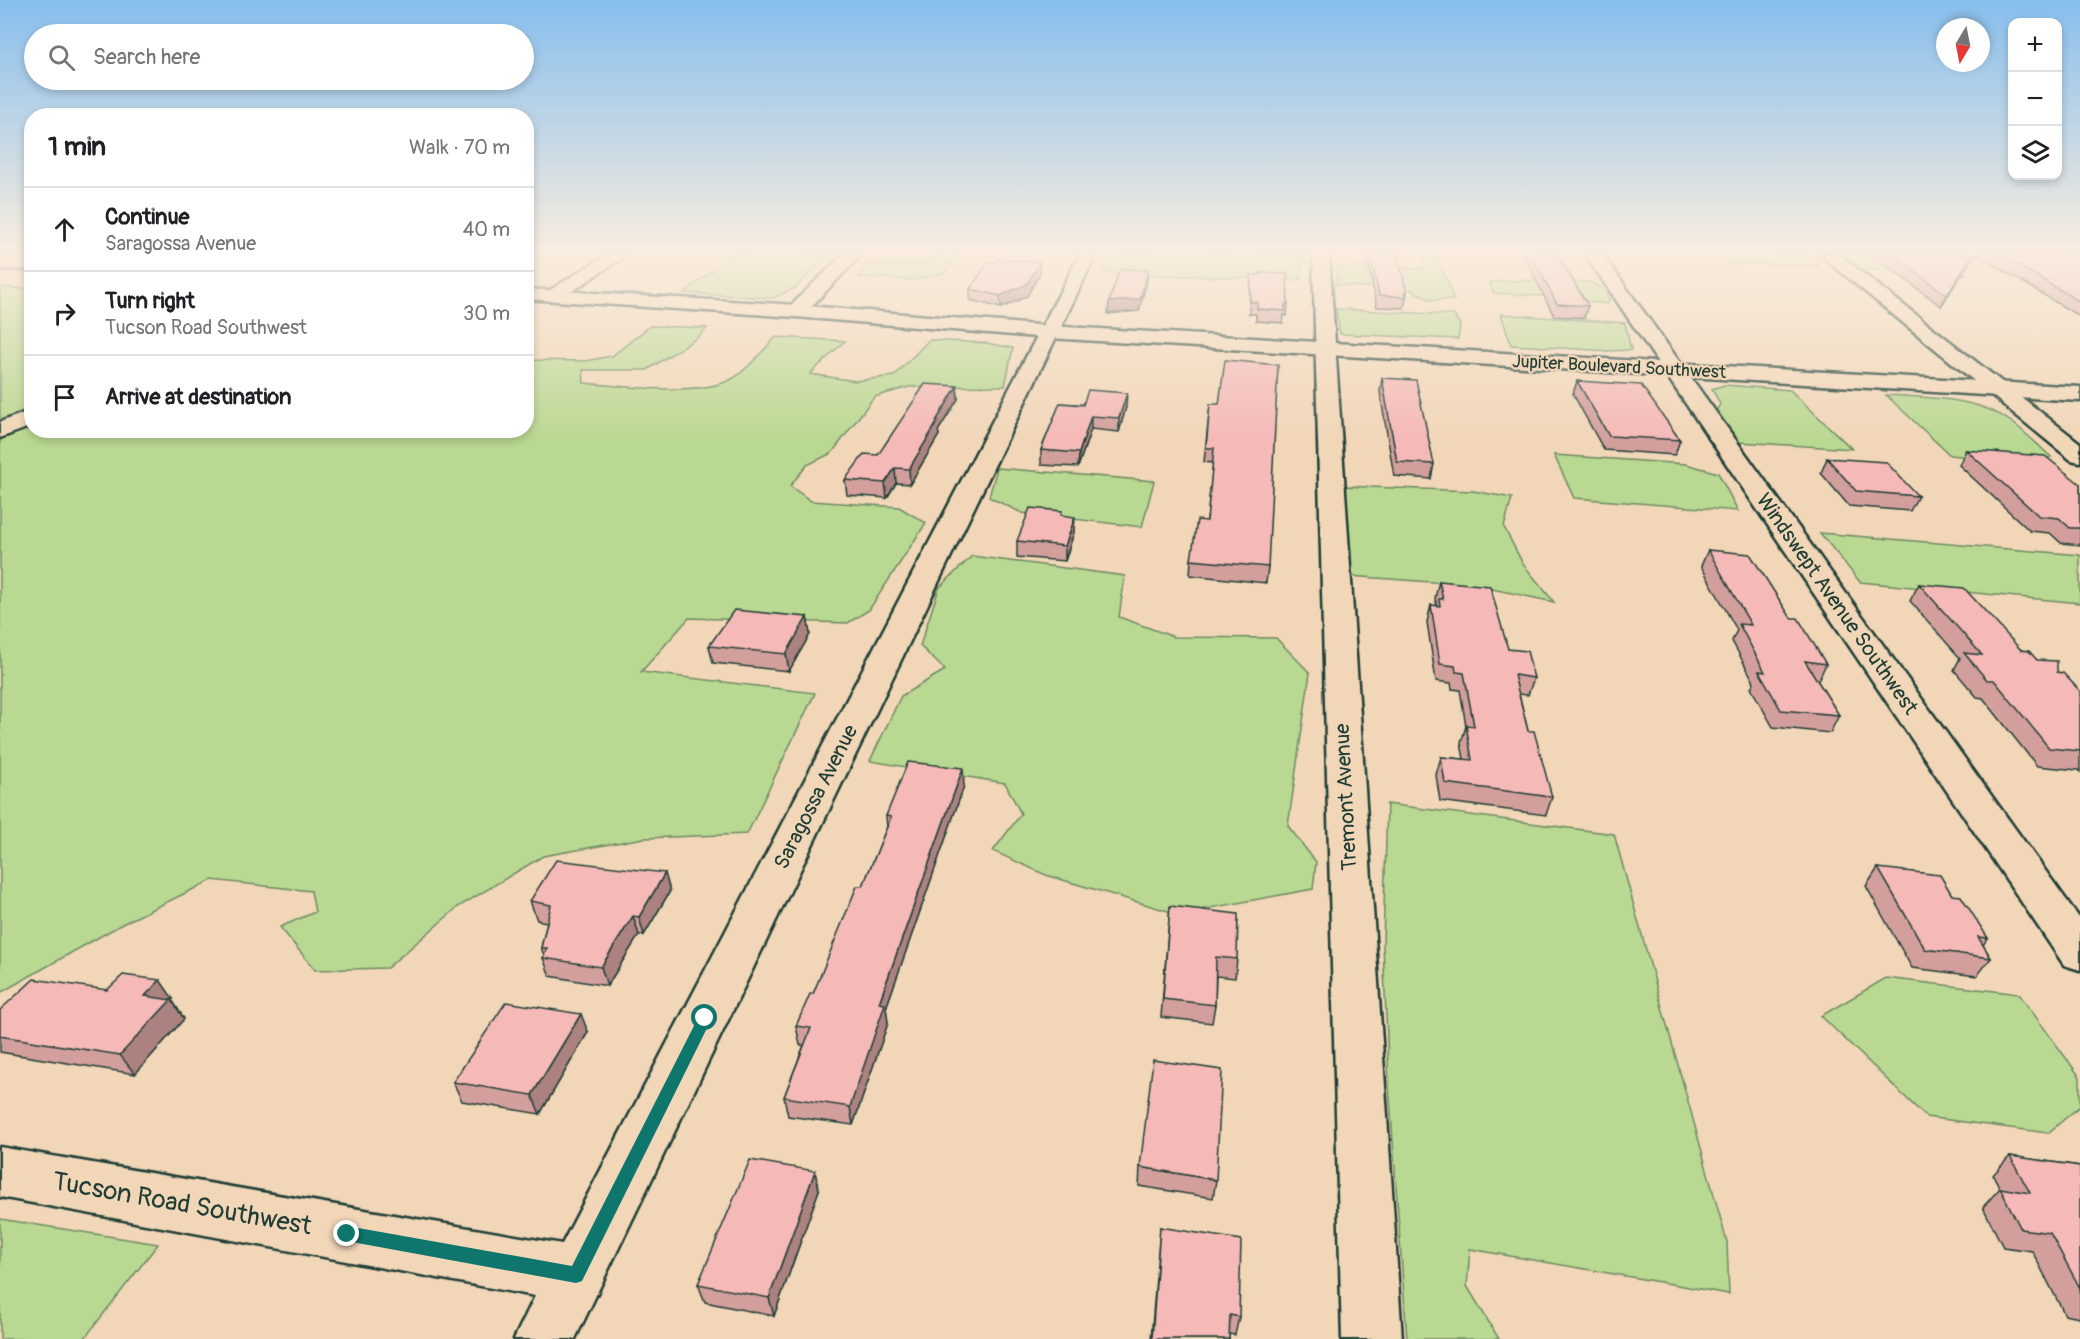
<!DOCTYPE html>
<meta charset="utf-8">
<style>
:root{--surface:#fff;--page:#f2f2f2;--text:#202124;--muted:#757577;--line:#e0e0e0}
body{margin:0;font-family:Pangolin,sans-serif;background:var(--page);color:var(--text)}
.controls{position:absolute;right:18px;top:18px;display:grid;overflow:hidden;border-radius:12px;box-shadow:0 3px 9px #0003}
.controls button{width:54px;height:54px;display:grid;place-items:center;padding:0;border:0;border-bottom:2px solid var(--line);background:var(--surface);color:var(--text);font:30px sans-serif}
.compass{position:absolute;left:1936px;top:18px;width:54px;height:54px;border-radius:50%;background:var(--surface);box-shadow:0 3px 9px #0003;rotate:190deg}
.stop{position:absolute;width:18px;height:18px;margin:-14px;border:4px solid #0f766e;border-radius:50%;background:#fff}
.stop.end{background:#0f766e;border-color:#fff;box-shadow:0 2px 6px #0008}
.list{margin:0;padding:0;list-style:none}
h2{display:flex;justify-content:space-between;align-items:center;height:78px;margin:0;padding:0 24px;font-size:26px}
h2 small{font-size:20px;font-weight:400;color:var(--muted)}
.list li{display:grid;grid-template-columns:39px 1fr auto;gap:18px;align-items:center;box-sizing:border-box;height:84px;padding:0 24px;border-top:2px solid var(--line)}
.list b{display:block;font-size:22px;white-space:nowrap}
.list p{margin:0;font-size:20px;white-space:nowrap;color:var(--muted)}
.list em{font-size:20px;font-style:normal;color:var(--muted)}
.icon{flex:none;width:33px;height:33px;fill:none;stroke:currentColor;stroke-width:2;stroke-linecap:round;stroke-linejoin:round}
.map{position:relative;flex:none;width:2080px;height:1339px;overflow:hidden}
.search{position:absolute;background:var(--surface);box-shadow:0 3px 9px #0003;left:24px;top:24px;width:510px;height:66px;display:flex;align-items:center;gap:15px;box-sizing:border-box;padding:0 21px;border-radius:33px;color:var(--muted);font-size:22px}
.panel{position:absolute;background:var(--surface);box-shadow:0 3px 9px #0003;left:24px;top:108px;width:510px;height:330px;border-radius:24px}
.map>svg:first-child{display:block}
.green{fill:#b9d891;stroke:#6c8a62;stroke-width:1.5}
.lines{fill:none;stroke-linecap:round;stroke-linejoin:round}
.minor-casing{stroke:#1f3d34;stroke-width:5}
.tertiary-casing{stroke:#1f3d34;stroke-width:5}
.minor{fill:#f1d6b8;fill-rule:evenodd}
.tertiary{fill:#f1d6b8;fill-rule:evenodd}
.wall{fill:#d39f9d;stroke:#1f3d34;stroke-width:1.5}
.shaded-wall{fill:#ac8280;stroke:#1f3d34;stroke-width:1.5}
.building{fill:#f5b9b7;stroke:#1f3d34;stroke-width:1.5}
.route{fill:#0f766e}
.labels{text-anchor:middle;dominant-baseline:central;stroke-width:4.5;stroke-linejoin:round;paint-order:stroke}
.far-street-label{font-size:18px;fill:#1f3d34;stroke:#f1d6b8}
.street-label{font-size:21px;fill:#1f3d34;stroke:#f1d6b8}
.near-street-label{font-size:26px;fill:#1f3d34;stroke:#f1d6b8}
</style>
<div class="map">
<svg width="2080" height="1339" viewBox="0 0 2080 1339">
<rect width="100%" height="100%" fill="#f1d6b8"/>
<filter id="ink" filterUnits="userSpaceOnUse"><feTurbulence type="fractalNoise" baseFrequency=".0167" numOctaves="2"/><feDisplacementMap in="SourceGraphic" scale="12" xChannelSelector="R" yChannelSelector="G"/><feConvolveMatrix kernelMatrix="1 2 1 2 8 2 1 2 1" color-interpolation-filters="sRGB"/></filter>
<g filter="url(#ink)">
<path class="green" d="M733 254H830L795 288 773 298 684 293Z
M939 254H959L945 273 913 280 859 277 865 265 927 263Z
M1108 254H1303L1300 280 1102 273Z
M1424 254H1437L1454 300H1431L1412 290 1336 285 1337 267 1423 269Z
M1717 254H1804L1819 266 1726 263Z
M1840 254 1938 257 1967 275 1861 269Z
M1526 280 1590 282 1602 288 1610 300 1607 304 1545 296 1494 293 1489 282Z
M0 287 32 289 31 407 0 421Z
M1336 309 1454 315 1460 325 1458 339 1340 334Z
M1501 314 1625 323 1631 350 1609 351 1511 345Z
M650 326 707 328 700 336 647 370H583L584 383C622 386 699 397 732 379 746 372 764 349 776 337L845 341 810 374 855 381 894 376 929 340 986 343 1013 348 1005 386 909 387 874 397 832 453 807 465 790 486 811 501 899 507 926 523 869 610 848 623 689 618 641 672 815 693 747 834 644 838 543 856 458 907 387 968 315 970 280 927 315 912 311 891 212 880 124 923 0 993V437L31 423 32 430H526L527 360 585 361 612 356Z
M1724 385 1790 390 1852 449 1738 442 1715 413 1720 404 1712 389Z
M1886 395C1928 398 1977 396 2013 423 2026 433 2039 446 2051 457L2023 462 1950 455Z
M1554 455 1686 464 1718 473 1738 511 1574 498Z
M997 468 1154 481 1142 527 1022 513 989 497Z
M1343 486 1473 491 1512 498 1504 527 1523 564 1554 602 1473 585 1349 576Z
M1820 533 2080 555V603L1860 582Z
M972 556 1125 576 1119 617 1174 637 1276 638 1310 673 1288 826 1316 862 1313 889 1178 914 1046 875 993 851 1021 814 1005 783 870 761 901 696 945 670 920 646 939 588Z
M1387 804 1614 834 1727 1242 1729 1294 1470 1249 1467 1286 1499 1339H1407L1389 1086 1383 945Z
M1886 978 2019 994 2080 1077V1106L2048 1133 1926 1117 1821 1016Z
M0 1219 158 1244 84 1339H0Z"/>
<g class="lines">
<defs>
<path id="minor" d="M608 254H628L559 300H547L544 296 547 292Z
M844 254H862L803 315H789L787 311 789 307Z
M1080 254H1096L575 1339H514L535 1296 0 1197V1147L562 1244Z
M1313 254H1329L1402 1339H1342Z
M1585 254H1602L2080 919V970L2064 965Z
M1819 254H1838L2080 443V462L2071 460Z
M32 410V426L0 438V422Z"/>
<path id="tertiary" d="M0 259 32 260V270L0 269Z
M526 289 796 305 1049 326 2080 387V401L1049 338 796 317 526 299Z"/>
</defs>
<use href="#minor" class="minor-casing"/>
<use href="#tertiary" class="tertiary-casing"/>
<use href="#minor" class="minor"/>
<use href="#tertiary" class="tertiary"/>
</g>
<path class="wall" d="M1366 254H1397L1407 293 1404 308 1377 307Z
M1523 254H1557L1588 306 1584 318 1554 316Z
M1871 254H1975L1941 306Z
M1976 254H2075L2080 257V317Z
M1040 273 1027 296 1001 308 970 300V289Z
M1251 275 1288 304 1287 316 1284 315 1283 323 1256 321V314H1249Z
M1382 378 1434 464 1431 479 1394 476 1380 392Z
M1577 381 1680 440 1675 455 1604 450 1573 394Z
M957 386 958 399 938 431 939 435 910 484 896 483 887 498 847 495 845 480 878 455Z
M1060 403 1126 407 1119 432 1091 429 1078 467 1041 465V450Z
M1210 404 1268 567 1266 583 1190 575 1191 560 1207 521 1213 463 1204 462Z
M1966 450 2080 484V545L2061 543 2050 533 2030 531 1959 465Z
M1827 458 1918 496 1910 511 1849 506 1821 473Z
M1062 516 1074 532 1065 561 1017 557V541Z
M1708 550 1826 664 1818 681 1817 680 1839 715 1830 733 1773 727 1751 688 1754 682 1732 641 1737 630 1701 566Z
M1439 581 1508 649 1534 678 1528 695 1519 694 1528 731 1552 797 1546 815 1440 801 1436 775 1441 757 1464 759 1461 743 1466 726 1460 690 1452 689 1451 683 1436 681 1427 622 1431 605 1437 606 1435 598Z
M1919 584 2037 660 2057 672 2080 691V772L2078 770 2037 766 1983 698 1977 697 1954 670 1960 658 1910 601Z
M807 617 810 634 789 671 713 663 709 646Z
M964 786 886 1008 888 1023 853 1125 788 1116 784 1097 804 1045H800L796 1026 813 994 863 886 887 827 886 816Z
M1878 868 1952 895 1988 938 1983 945 1991 958 1977 976 1912 968 1866 886Z
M670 891 644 935H639L607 986 550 976 543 958 544 955 541 948 547 922 537 920 530 901Z
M1170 906 1237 959 1235 978 1216 976 1215 1005 1212 1023 1161 1017Z
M107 990 173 999 172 1000 184 1019 135 1074 0 1052V1010Z
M588 1032 540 1114 462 1101 453 1082Z
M2010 1156 2080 1166V1318L2065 1315 2032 1251 2003 1247 1983 1207 2000 1188 1993 1175Z
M1140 1167 1216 1180 1213 1198 1139 1186Z
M819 1190 774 1316 705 1302 698 1284Z
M1160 1227 1239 1317 1235 1335 1229 1334V1339H1151Z"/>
<path class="shaded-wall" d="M1973 254H1975L1941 306 1947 295Z
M1040 262V273L1027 296 1001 308 1000 296Z
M1148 270 1147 281 1139 311 1108 314 1109 302Z
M957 386 958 399 938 431 939 435 910 484 909 469 936 421Z
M1127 393 1126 407 1119 432V418Z
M1091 416V429L1078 467 1079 453Z
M895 468 896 483 887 498 885 483Z
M1075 517 1074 532 1065 561V546Z
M807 617 810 634 789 671 786 654Z
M963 768 964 786 886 1008 888 1023 853 1125 850 1107 879 1003Z
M665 873 670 891 644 935 639 917Z
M633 916 639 935 607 986 601 967Z
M160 980 173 999 172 1000 184 1019 135 1074 120 1055 145 996Z
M581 1014 588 1032 540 1114 532 1095Z
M815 1171 819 1190 774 1316 769 1298Z"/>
<path class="building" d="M1370 254H1397L1407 293H1405L1406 297 1379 295Z
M1531 254H1557L1588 306 1557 304Z
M1890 254H1973L1947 295Z
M1999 254H2075L2080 257V302Z
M998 259 1040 262 1027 284 1000 296 970 289 988 262 996 263Z
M1120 269 1148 270 1140 299 1109 302Z
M1260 273 1287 274 1288 304H1285V311L1257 309V302H1250L1251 275H1260Z
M1225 360 1278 365 1268 567 1191 560 1197 520 1207 521 1214 448H1206L1210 404H1219Z
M1382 378 1416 380 1434 464 1397 462Z
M1577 381 1641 385 1680 440 1609 436Z
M925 384 957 386 936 421H938L909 469 895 468 885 483 845 480 864 454 878 455Z
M1088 390 1127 393 1119 418 1091 416 1079 453 1041 450 1060 403 1083 405Z
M1966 450 2045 456 2080 484V528H2070L2059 518 2039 516Z
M1827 458 1886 462 1918 496 1856 491Z
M1030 508 1062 511 1061 515 1075 517 1065 546 1017 541Z
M1708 550 1750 554 1791 618H1798L1826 664 1805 661 1839 715 1781 710 1759 671 1765 672 1739 624 1751 625Z
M1439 581 1490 586 1508 649 1527 651 1534 678 1514 675 1528 731H1534L1552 797 1445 783 1441 757 1472 760 1466 725 1474 726 1464 673 1456 672 1455 666 1440 664 1431 605 1440 606 1439 599H1443Z
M1919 584 1964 588 2021 650 2029 651 2037 660 2057 661V672L2063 673 2080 691V751L2049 748 1994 680H1987L1964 653 1982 655Z
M734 610 807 617 786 654 709 646Z
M908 762 963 768 879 1003 885 1004 850 1107 784 1097 811 1028 796 1026 810 994H813L857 886H863L891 817 886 816Z
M556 860 665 873 639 917 633 916 601 967 543 958 547 948H541L551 905 530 901Z
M1878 868 1940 875 1952 895 1961 896 1988 938 1978 937 1991 958 1925 949Z
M1170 906 1238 914 1237 959 1216 957 1215 1005 1163 999Z
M123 975 160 980 145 996 171 1000 120 1055 0 1036V1010L34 979 107 990Z
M506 1002 581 1014 532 1095 453 1082Z
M1153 1060 1222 1070 1216 1180 1140 1167Z
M2010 1156 2080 1166V1288L2050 1233 2021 1229 2000 1188 2030 1193Z
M750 1160 815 1171 769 1298 698 1284Z
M1160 1227 1241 1240 1239 1317 1230 1315 1229 1339H1152Z"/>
</g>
<linearGradient id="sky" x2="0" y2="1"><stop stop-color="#87beed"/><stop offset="0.57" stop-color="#f9eddf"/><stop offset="1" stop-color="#f9eddf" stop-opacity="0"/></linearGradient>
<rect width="2080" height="442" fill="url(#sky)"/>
<path class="route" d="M705 1012 712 1018 582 1281 576 1283 341 1240 339 1234 341 1228 347 1226 572 1266 700 1014Z"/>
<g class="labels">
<g class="far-street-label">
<text transform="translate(1619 367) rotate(3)">Jupiter Boulevard Southwest</text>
</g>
<g class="street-label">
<text transform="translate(1837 604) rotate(55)">Windswept Avenue Southwest</text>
<text transform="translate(816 797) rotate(-63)">Saragossa Avenue</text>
<text transform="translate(1346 797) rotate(-93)">Tremont Avenue</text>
</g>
<g class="near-street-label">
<text transform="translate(182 1204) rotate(10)">Tucson Road Southwest</text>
</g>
</g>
</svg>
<div class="controls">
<button>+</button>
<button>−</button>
<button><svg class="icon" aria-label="layers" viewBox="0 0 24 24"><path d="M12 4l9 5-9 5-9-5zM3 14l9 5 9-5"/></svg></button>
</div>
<svg class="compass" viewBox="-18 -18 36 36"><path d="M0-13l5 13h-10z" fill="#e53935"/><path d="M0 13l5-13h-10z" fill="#757577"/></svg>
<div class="stop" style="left:705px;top:1018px"></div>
<div class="stop end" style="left:347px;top:1234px"></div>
<div class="search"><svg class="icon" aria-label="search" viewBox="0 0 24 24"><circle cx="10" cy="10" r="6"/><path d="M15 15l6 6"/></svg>Search here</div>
<section class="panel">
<h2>1 min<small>Walk · 70 m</small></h2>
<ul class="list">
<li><svg class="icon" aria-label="ahead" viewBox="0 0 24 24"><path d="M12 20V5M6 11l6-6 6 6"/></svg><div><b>Continue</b><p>Saragossa Avenue</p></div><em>40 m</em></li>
<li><svg class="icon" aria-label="right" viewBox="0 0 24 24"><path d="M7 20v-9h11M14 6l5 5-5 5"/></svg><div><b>Turn right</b><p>Tucson Road Southwest</p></div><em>30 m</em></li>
<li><svg class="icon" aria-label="arrive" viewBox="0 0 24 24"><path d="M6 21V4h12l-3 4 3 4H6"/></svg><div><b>Arrive at destination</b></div></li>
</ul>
</section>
</div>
